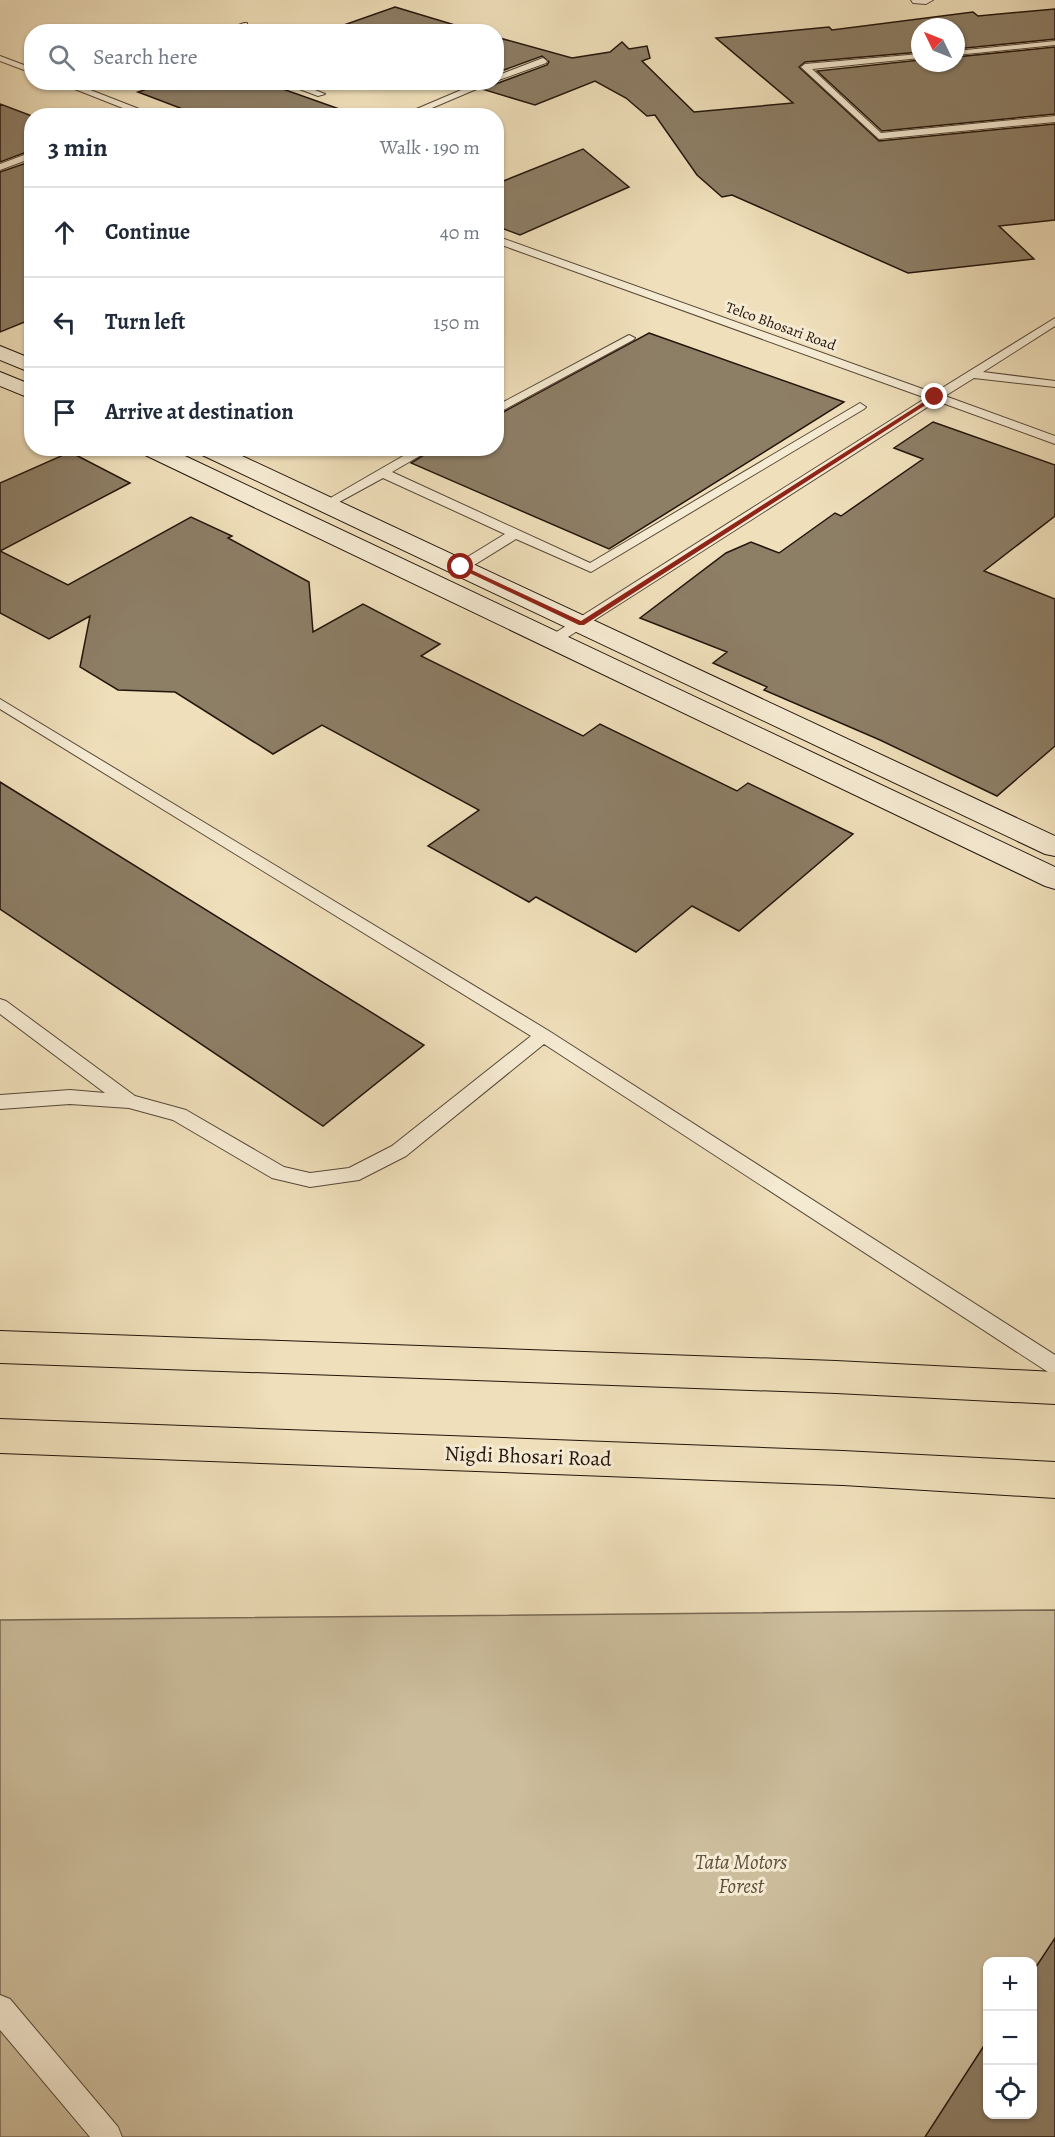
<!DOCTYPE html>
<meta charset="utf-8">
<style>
:root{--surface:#fff;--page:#f2f2f3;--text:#1f2937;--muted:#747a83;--line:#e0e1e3}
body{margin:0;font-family:Alegreya,serif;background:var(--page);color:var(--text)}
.controls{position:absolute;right:18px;bottom:18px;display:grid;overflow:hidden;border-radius:12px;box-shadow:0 2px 4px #0004}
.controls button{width:54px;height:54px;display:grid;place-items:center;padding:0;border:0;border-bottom:2px solid var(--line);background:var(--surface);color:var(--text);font:30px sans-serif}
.compass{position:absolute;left:911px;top:18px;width:54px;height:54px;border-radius:50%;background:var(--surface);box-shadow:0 2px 4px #0004;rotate:313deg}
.stop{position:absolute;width:18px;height:18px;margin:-14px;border:4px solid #8f2418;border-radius:50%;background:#fff}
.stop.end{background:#8f2418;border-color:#fff;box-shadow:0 2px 6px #0008}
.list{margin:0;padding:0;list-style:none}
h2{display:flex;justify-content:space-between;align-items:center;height:78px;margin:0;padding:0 24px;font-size:26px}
h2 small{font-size:20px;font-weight:400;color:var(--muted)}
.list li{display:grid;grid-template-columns:39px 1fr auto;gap:18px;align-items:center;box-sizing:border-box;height:90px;padding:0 24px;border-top:2px solid var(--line)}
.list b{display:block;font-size:22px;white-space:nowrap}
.list em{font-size:20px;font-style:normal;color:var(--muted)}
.icon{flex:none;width:33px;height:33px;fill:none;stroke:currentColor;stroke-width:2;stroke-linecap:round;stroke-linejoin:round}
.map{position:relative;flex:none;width:1055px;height:2137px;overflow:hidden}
.search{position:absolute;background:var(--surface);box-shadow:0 2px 4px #0004;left:24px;top:24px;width:480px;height:66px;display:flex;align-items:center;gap:15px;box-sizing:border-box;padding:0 21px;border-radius:24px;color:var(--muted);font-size:22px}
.panel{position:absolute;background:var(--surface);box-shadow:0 2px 4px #0004;left:24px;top:108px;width:480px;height:348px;border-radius:24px}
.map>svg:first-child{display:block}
.green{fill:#ccbd9c;stroke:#786954;stroke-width:1.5;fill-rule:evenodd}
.building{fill:#8d7e66;stroke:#23150b;stroke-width:1.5}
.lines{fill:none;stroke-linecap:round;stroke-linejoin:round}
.lane-casing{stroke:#564837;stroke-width:2}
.street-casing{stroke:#564837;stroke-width:2}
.secondary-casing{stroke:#23150b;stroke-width:2}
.primary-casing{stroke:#23150b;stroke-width:2}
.lane{fill:#f5ead2;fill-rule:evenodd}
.street{fill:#f5ead2;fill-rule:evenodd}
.secondary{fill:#f5ead2;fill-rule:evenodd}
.primary{fill:#efdfba;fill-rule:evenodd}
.route{fill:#8f2418}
.labels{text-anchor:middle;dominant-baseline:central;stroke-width:6;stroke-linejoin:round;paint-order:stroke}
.far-street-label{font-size:15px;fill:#23150b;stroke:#f5ead2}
.near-street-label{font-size:21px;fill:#23150b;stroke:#f5ead2}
.near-park-label{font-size:21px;font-style:italic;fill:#5e503e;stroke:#f5ead2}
</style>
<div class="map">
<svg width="1055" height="2137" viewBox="0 0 1055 2137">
<rect width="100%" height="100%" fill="#efdfba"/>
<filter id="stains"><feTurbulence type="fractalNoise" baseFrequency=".00333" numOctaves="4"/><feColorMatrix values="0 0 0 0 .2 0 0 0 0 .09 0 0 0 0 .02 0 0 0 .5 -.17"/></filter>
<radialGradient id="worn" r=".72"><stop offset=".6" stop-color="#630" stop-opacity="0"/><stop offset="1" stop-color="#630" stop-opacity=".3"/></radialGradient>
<path class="green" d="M1055 1610V2137H0V1620ZM988 1962H1032V2114H988Z"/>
<path class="building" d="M395 7 478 32H324Z
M1055 9V39L956 49V27H920V52L805 62 799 67 879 141 1055 124V220L999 226 1034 259 908 273 732 195 722 197 697 175 655 115 647 116 626 98 595 81 535 105 482 89 547 65 549 62 542 56 496 73V37L572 58 610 52 622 42 629 49 647 46 650 58 642 61 694 112 793 103 716 38 829 27 832 30 973 12 978 16Z
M1055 47V114L882 131 817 71 920 60V63H956V57Z
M168 82H263L345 111 344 116H201L138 92Z
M0 104 32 116V150L0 162Z
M583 149 629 187 520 235 496 226V184Z
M32 161V319L0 332V172Z
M649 333 844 402 609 549 411 463 435 448H496V416Z
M933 422 1055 465V516L984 571 1055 599V746L997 796 880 740 764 690 767 687 713 663 727 652 640 618 726 553 751 542 779 553 835 513 841 516 923 459 894 448Z
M70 452 130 483 0 551 68 585 191 517 232 536 228 538 309 582 313 632 363 604 440 644 421 656 583 736 600 724 737 791 748 783 853 834 739 931 692 906 636 952 536 897 529 902 428 846 479 810 322 725 273 754 175 692 118 690 80 667 90 616 49 639 0 613V483Z
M0 782 424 1045 323 1126 0 909Z
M1055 1938V2137H925L987 2041V2115H1032V1973Z"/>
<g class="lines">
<defs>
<path id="lane" d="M244 23H247V27L233 32H220Z
M1055 41V45L956 55V51Z
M920 54V58L812 69 881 133 1055 116V122L879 139 801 67 805 64Z
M0 56 32 68V73L0 61Z
M543 58 547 61 546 63 496 81V76Z
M57 82H70L157 116H143Z
M281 82H295L325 94 318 96Z
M480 82H493L413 116H400Z
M32 152V158L0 170V164Z
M496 236 934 393 1055 318V326L983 372 1055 381V387L974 378 945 396 1055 436V444L937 401 557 644H547L545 641 547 638 926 398 496 243Z
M629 335 635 338 633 340 496 414V406Z
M860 403 866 407 864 409 591 572 516 539 466 570H456L454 567 456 564 505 534 383 478 330 507 326 508 320 504 417 448H433L392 472 590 563Z
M0 699 549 1031 1055 1355V1375L1048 1372 544 1044 406 1156 359 1180 310 1187 272 1178 173 1120 129 1108 70 1104 0 1109V1095L70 1090 105 1093 0 1014V999L6 1001 135 1096 186 1110 284 1167 310 1173 349 1168 392 1146 531 1036 0 709Z
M0 1995 10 1999 118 2127 122 2137H90L0 2030Z"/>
<path id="street" d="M911 0H933L926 4 913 3Z"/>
<path id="secondary" d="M0 346 32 359V373L0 360Z
M0 372 32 385V399L0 386Z
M138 448H168L1055 867V889L1045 886 141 453Z
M195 448H225L1055 836V856L1045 854 198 453Z"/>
<path id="primary" d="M0 1331 836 1361 1055 1372V1404L836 1393 0 1363Z
M0 1419 843 1451 1055 1462V1498L843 1485 0 1453Z"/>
</defs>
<use href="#lane" class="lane-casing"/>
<use href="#street" class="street-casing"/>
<use href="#secondary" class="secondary-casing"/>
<use href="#primary" class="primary-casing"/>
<use href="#lane" class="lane"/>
<use href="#street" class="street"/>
<use href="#secondary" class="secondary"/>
<use href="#primary" class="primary"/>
</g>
<path class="route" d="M933 396 938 397 584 625H579L457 567 463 566 581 621Z"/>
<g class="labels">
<g class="far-street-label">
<text transform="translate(781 326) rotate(20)">Telco Bhosari Road</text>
</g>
<g class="near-street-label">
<text transform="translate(528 1456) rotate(2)">Nigdi Bhosari Road</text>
</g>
<g class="near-park-label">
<text x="741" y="1862">Tata Motors<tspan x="741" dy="24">Forest</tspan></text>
</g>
</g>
<rect width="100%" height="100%" filter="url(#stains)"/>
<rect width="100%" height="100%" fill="url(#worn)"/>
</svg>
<div class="controls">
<button>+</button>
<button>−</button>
<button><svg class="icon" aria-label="locate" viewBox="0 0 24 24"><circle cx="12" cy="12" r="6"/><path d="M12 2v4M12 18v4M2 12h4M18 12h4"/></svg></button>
</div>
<svg class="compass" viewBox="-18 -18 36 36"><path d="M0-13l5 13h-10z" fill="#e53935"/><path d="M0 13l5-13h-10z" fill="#747a83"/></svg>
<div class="stop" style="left:461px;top:567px"></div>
<div class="stop end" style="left:935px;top:397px"></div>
<div class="search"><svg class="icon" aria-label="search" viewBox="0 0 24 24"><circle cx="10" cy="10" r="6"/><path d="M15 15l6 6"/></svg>Search here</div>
<section class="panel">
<h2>3 min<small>Walk · 190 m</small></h2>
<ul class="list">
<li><svg class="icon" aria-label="ahead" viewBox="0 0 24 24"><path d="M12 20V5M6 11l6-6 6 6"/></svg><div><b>Continue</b></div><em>40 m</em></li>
<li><svg class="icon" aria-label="left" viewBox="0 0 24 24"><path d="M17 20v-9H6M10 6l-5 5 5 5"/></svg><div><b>Turn left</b></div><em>150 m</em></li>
<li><svg class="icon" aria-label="arrive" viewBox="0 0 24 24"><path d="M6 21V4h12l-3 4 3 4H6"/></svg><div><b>Arrive at destination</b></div></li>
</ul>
</section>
</div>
